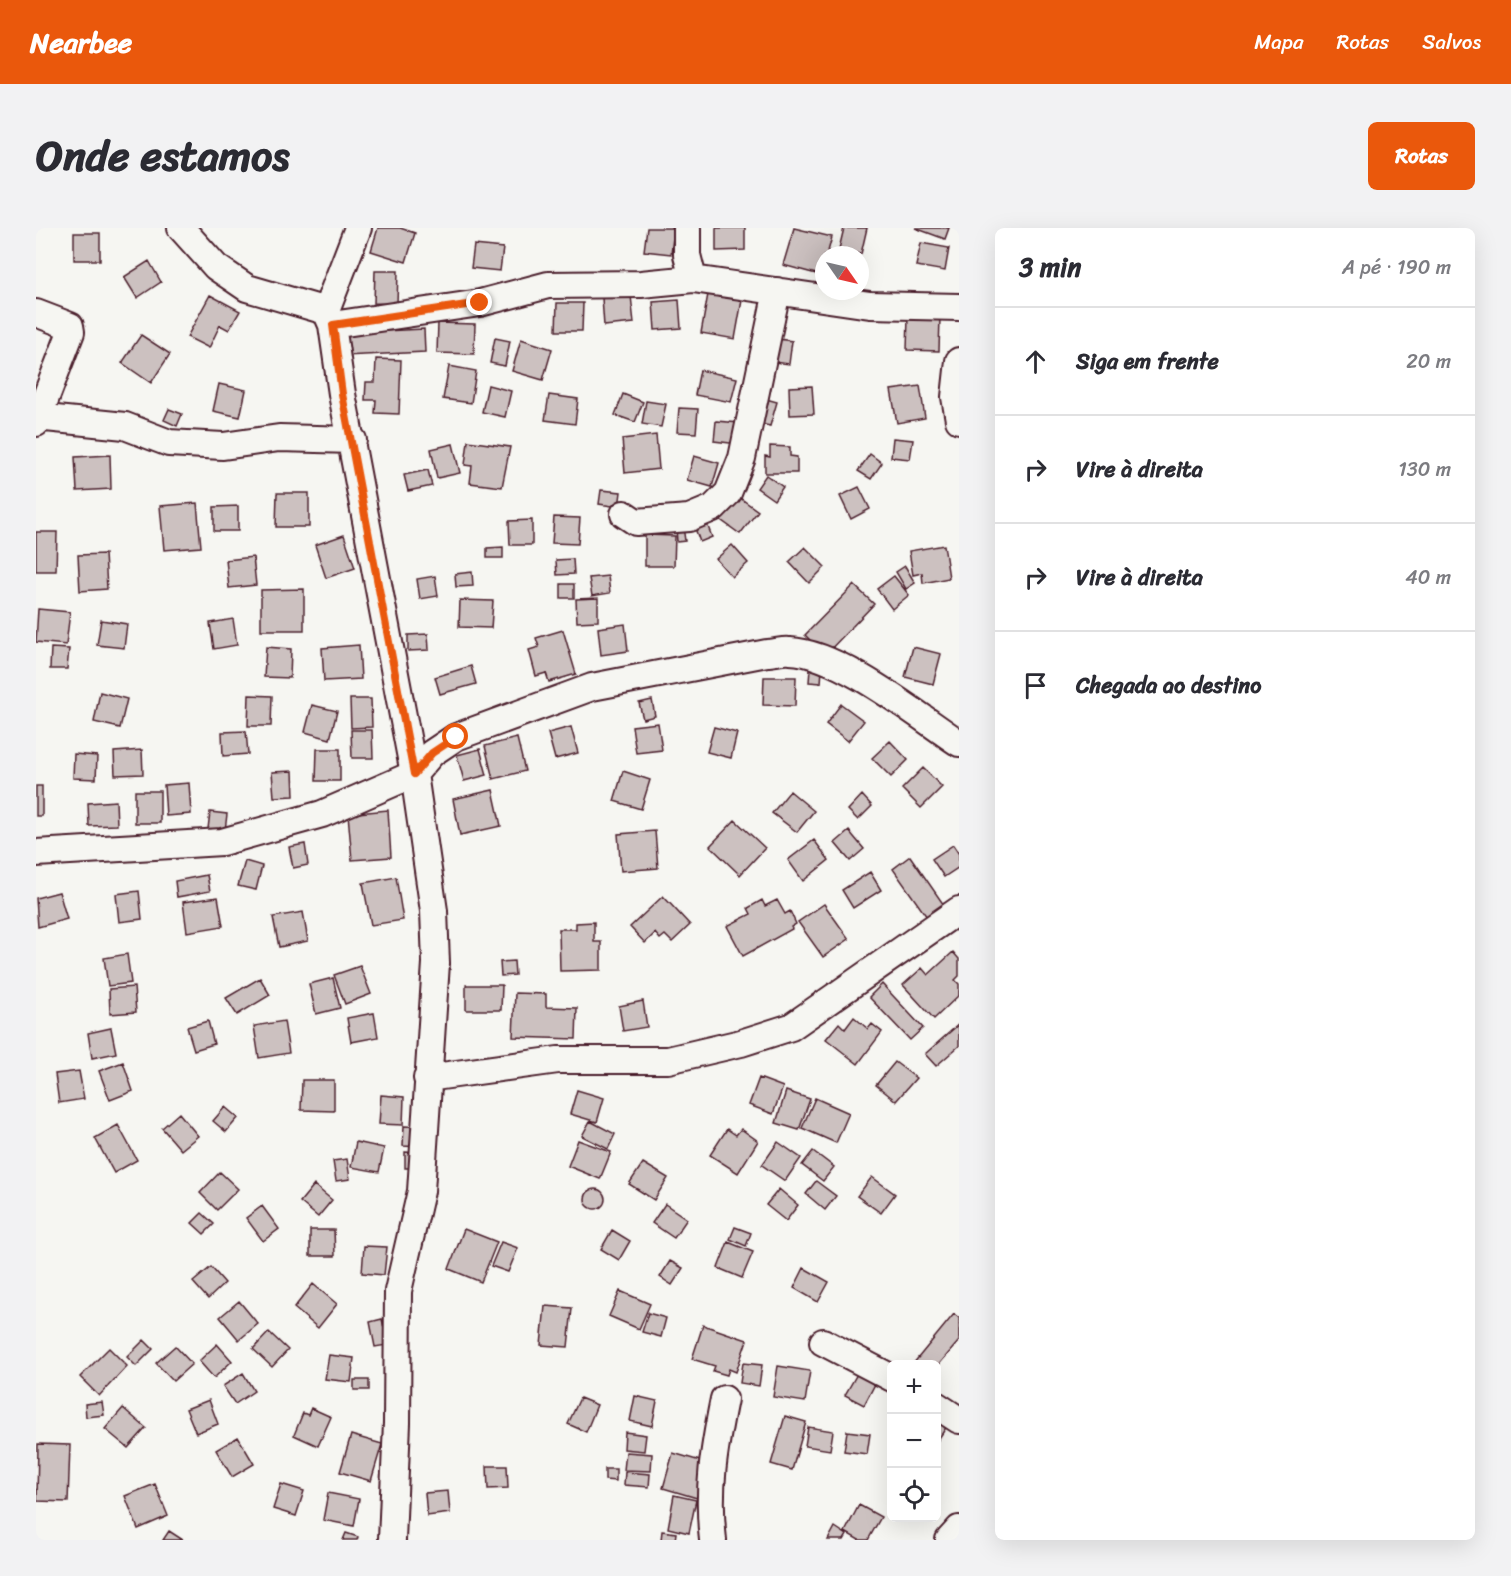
<!DOCTYPE html>
<html lang="pt">
<meta charset="utf-8">
<style>
:root{--surface:#fff;--page:#f2f2f3;--text:#2b2b33;--muted:#7c7c81;--line:#e1e1e2;--accent:#ea580c}
body{margin:0;font-family:Sriracha,sans-serif;background:var(--page);color:var(--text)}
.controls{position:absolute;right:18px;bottom:18px;display:grid;overflow:hidden;border-radius:9px;box-shadow:0 6px 24px #0002}
.controls button{width:54px;height:54px;display:grid;place-items:center;padding:0;border:0;border-bottom:2px solid var(--line);background:var(--surface);color:var(--text);font:30px sans-serif}
.compass{position:absolute;left:779px;top:18px;width:54px;height:54px;border-radius:50%;background:var(--surface);box-shadow:0 6px 24px #0002;rotate:124deg}
.stop{position:absolute;width:18px;height:18px;margin:-14px;border:4px solid #ea580c;border-radius:50%;background:#fff}
.stop.end{background:#ea580c;border-color:#fff;box-shadow:0 2px 6px #0008}
.list{margin:0;padding:0;list-style:none}
h2{display:flex;justify-content:space-between;align-items:center;height:78px;margin:0;padding:0 24px;font-size:26px}
h2 small{font-size:20px;font-weight:400;color:var(--muted)}
.list li{display:grid;grid-template-columns:39px 1fr auto;gap:18px;align-items:center;box-sizing:border-box;height:108px;padding:0 24px;border-top:2px solid var(--line)}
.list b{display:block;font-size:22px;white-space:nowrap}
.list em{font-size:20px;font-style:normal;color:var(--muted)}
.icon{flex:none;width:33px;height:33px;fill:none;stroke:currentColor;stroke-width:2;stroke-linecap:round;stroke-linejoin:round}
.map{position:relative;flex:none;width:923px;height:1312px;overflow:hidden;border-radius:9px}
header{display:flex;align-items:center;gap:36px;box-sizing:border-box;height:84px;padding:0 30px;background:var(--accent);color:#fff}
header strong{font-size:28px}
nav{display:flex;gap:33px;margin-inline-start:auto;font-size:21px}
.intro{display:flex;align-items:center;justify-content:space-between;box-sizing:border-box;height:144px;padding:0 36px}
h1{margin:0;font-size:42px}
.button{padding:15px 27px;border-radius:9px;background:var(--accent);color:#fff;font-size:21px;font-weight:700}
main{display:flex;gap:36px;padding:0 36px}
aside{flex:1;background:var(--surface);border-radius:9px;box-shadow:0 6px 24px #0002}
.map>svg:first-child{display:block}
.building{fill:#ccc1c0;stroke:#4a1f2b;stroke-width:1.5}
.lines{fill:none;stroke-linecap:round;stroke-linejoin:round}
.minor-casing{stroke:#4a1f2b;stroke-width:30}
.minor{stroke:#f6f6f2;stroke-width:26}
.route{stroke:#ea580c;stroke-width:8}
</style>
<header>
<strong>Nearbee</strong>
<nav><a>Mapa</a><a>Rotas</a><a>Salvos</a></nav>
</header>
<div class="intro"><h1>Onde estamos</h1><a class="button">Rotas</a></div>
<main>
<div class="map">
<svg width="923" height="1312" viewBox="0 0 923 1312">
<rect width="100%" height="100%" fill="#f6f6f2"/>
<filter id="ink" filterUnits="userSpaceOnUse"><feTurbulence type="fractalNoise" baseFrequency=".0167" numOctaves="2"/><feDisplacementMap in="SourceGraphic" scale="12" xChannelSelector="R" yChannelSelector="G"/><feConvolveMatrix kernelMatrix="1 2 1 2 8 2 1 2 1" color-interpolation-filters="sRGB"/></filter>
<g filter="url(#ink)">
<path class="building" d="M342 0H364L379 5 370 34 335 23Z
M611 0H638L635 26 608 23Z
M680 0H709V22L680 23Z
M758 0 796 9 791 27H788L784 47 747 37Z
M808 0H831L825 26 803 21Z
M879 0H913L909 11Z
M38 5H64V32H38Z
M885 15 913 20 909 43 880 38Z
M438 17 467 20 464 43 435 40Z
M113 33 125 54 101 70 88 49Z
M339 43H362L361 76 338 75Z
M672 66 706 72 699 111 665 105Z
M174 67 204 83 193 102 184 97 173 120 151 109Z
M595 68 598 95 568 98 566 70Z
M643 72 645 100 619 102 617 74Z
M521 75H547L546 103H520Z
M872 89H904L903 123 871 122Z
M402 95 439 96 438 126 401 125Z
M388 101 389 124 308 128 307 105Z
M105 107 134 126 115 155 86 135Z
M459 110 474 113 469 138 454 135Z
M735 110 756 113 753 136 732 133Z
M485 111 516 121 507 152 476 143Z
M340 131 365 132 363 186 339 185 340 172H329L330 154H339Z
M413 138 440 143 435 175 407 171Z
M664 142 701 150 695 174 659 167Z
M183 156 210 162 204 189 177 183Z
M452 157 475 163 469 189 446 184Z
M776 158 778 186 754 187 753 159Z
M884 158 889 190 861 195 855 162Z
M587 166 607 174 599 194 579 187Z
M513 167 542 171 539 196 509 192Z
M723 169 741 174 734 198 716 194Z
M610 173 630 176 625 199 606 196Z
M643 180 662 181 660 205 641 204Z
M133 181 146 186 141 198 128 192Z
M680 193 704 195 702 216 678 213Z
M620 207 623 241 589 245 586 211Z
M857 210 877 212 874 231 855 229Z
M432 213 474 219 466 259 434 255 436 238 429 237Z
M417 216 424 245 401 250 395 221Z
M734 218 754 219V228L761 229V245H729V228L734 229Z
M834 226 846 235 835 251 822 243Z
M74 227 75 261 41 263 39 229Z
M658 228 683 235 676 259 651 252Z
M392 242 396 258 372 263 368 247Z
M730 247 747 259 738 272 721 260Z
M823 259 834 281 815 291 804 268Z
M565 262 585 264 583 279 563 276Z
M241 265H273V299H240Z
M700 267 722 283 704 306 682 290Z
M161 275 165 319 128 322 124 278Z
M202 278V303H178V279Z
M668 288 676 309 664 314 656 292Z
M518 289 544 290 542 316 516 315Z
M496 292V317H474L473 293Z
M647 298 649 313 641 314 640 299Z
M0 304H21L20 343H0Z
M308 307 319 340 290 350 279 317Z
M609 307 639 308 638 338H609Z
M696 317 712 335 696 349 680 331Z
M908 317 913 350 887 355 886 345 877 347 873 323Z
M467 319V330H451V320Z
M769 319 789 339 773 355 753 334Z
M69 326 71 361 44 363 42 327Z
M217 329 220 357 193 360 190 332Z
M537 331 538 346 521 347 520 332Z
M869 338 879 355 870 361 860 344Z
M436 344 437 358 420 359 419 346Z
M399 348 402 368 384 371 381 351Z
M572 348 574 365 556 368 553 350Z
M858 348 873 367 856 381 841 361Z
M525 356H538V370H525Z
M818 357 838 376 789 427 769 407Z
M268 361V402H225V362Z
M562 370V393L541 394 540 371Z
M424 372 457 373 455 400 423 399Z
M2 381 34 384 30 417 0 414Z
M197 391 201 417 178 421 174 395Z
M65 392 91 396 88 420 61 417Z
M589 396 592 423 565 427 562 400Z
M527 402 540 446 513 454 510 445 500 448 493 422 503 419 500 410Z
M392 406 393 422 372 423V407Z
M323 417 325 451 288 453 286 420Z
M230 419 255 421 254 450 228 449Z
M877 419 905 426 897 456 869 449Z
M15 420 33 421 31 441H14Z
M435 438 440 456 404 466 399 449Z
M774 441H786L785 455 773 454Z
M728 449H760L759 478 727 477Z
M64 464 91 471 84 500 58 494Z
M213 467 236 468 235 498H212Z
M314 471H335L336 499 315 500Z
M616 472 619 488 607 491 603 475Z
M805 476 828 493 812 513 790 496Z
M276 477 301 483 294 511 269 504Z
M622 495 626 522 600 525 596 498Z
M535 499 542 525 519 531 512 505Z
M678 499 701 505 695 530 671 524Z
M315 502H336L337 530H316Z
M210 503 212 526 187 528 186 504Z
M481 510 489 543 457 551 449 518Z
M854 513 872 532 855 549 836 530Z
M281 521H304V553H280Z
M444 521 451 547 428 553 421 527Z
M106 522 107 546 79 547 78 524Z
M38 526 61 528 60 551 37 550Z
M887 540 906 559 885 580 866 561Z
M257 543 258 568 238 569 236 544Z
M587 543 614 552 605 581 578 573Z
M153 555 155 586 130 588 128 557Z
M0 558H6V588H0Z
M457 562 465 598 424 607 417 571Z
M99 563H124V595H99Z
M754 563 778 583 761 604 736 585Z
M826 567 836 578 822 592 812 582Z
M80 573 81 597 53 598 52 575Z
M352 582 355 629 316 632 312 586Z
M174 584 191 586 189 603 172 601Z
M699 592 729 620 704 647 674 618Z
M619 603 622 640 585 643 582 606Z
M813 603 828 621 814 633 799 615Z
M778 612 793 632 767 653 752 632Z
M269 616 272 637 257 640 253 619Z
M917 617 923 626V639L908 649 896 631Z
M874 628 910 680 893 692 857 641Z
M209 633 226 638 220 662 202 658Z
M834 644 845 662 817 680 806 662Z
M171 647 174 663 141 669 139 653Z
M360 649 367 692 335 697 327 655Z
M103 663 106 691 83 694 80 666Z
M23 664 31 691 2 699 0 670Z
M627 668 654 697 636 714 629 707 624 711 619 705 609 715 594 699Z
M182 669 187 698 151 704 147 674Z
M726 672 729 678 741 672 749 686 754 683 760 696 755 699 756 701 707 728 691 698 715 686 712 680Z
M788 676 813 711 787 729 762 694Z
M267 684 272 713 243 719 237 689Z
M558 694V714H565V742L524 743 523 701H540V695Z
M917 724 923 731V748L919 752 923 756V767L898 791 867 757 886 740 892 747Z
M91 726 95 755 72 758 68 730Z
M478 733 479 747 465 748 464 734Z
M324 738 335 766 309 776 298 747Z
M224 750 234 767 201 787 190 770Z
M297 750 304 780 280 786 273 756Z
M846 756 887 800 874 812 833 769Z
M430 757H466L465 782H430Z
M98 759 100 784 74 786 73 761Z
M479 765 510 766V779L541 780 540 811 477 809Z
M607 773 611 799 587 803 583 778Z
M338 785 342 809 315 814 311 790Z
M818 789 832 801 836 796 846 804 822 836 790 811 803 795 809 801Z
M172 793 178 816 158 822 151 799Z
M248 793 253 825 223 830 218 798Z
M923 796V818L900 838 889 826Z
M75 800 80 825 56 830 52 805Z
M87 834 97 863 74 872 63 843Z
M859 834 880 850 860 873 840 857Z
M43 843 48 871 23 875 19 846Z
M723 850 747 859 737 886 713 877Z
M266 852H298V883L265 882Z
M541 862 568 870 561 894 534 886Z
M750 863 774 871 763 902 740 895Z
M345 867 368 869 367 897 343 896Z
M779 870 813 885 800 915 766 900Z
M189 879 202 890 190 904 177 893Z
M143 885 162 908 145 922 126 900Z
M554 893 579 906 572 921 546 908Z
M82 897 101 932 78 945 59 910Z
M368 898 385 899 384 919 367 918Z
M691 901 700 907 705 901 722 913 702 945 674 927Z
M542 912 575 924 564 951 532 938Z
M320 914 348 920 343 944 315 939Z
M742 914 765 930 749 953 726 937Z
M777 923 798 939 787 953 766 937Z
M369 924 383 925V940H369Z
M311 931 314 951 300 953 297 933Z
M607 935 632 950 618 972 593 956Z
M184 944 202 961 181 982 164 965Z
M836 949 859 966 845 985 821 968Z
M780 953 800 968 789 982 770 966Z
M278 957 296 972 282 989 264 974Z
M743 961 762 977 750 993 730 977Z
M549 971a10 10 0 1 1 20 0a10 10 0 1 1-20 0Z
M629 976 651 991 638 1010 616 995Z
M226 978 243 1001 227 1013 210 990Z
M166 985 178 996 168 1006 156 995Z
M699 999 715 1005 710 1018 694 1011Z
M428 1001 461 1014 445 1054 413 1041Z
M274 1002H298L299 1028H274Z
M576 1002 594 1013 583 1032 565 1021Z
M465 1014 482 1020 472 1044 455 1038Z
M692 1014 717 1024 706 1050 682 1040Z
M328 1018 351 1019 348 1047 326 1045Z
M634 1033 647 1040 636 1057 624 1049Z
M175 1039 189 1055 172 1071 157 1054Z
M768 1040 793 1054 782 1074 758 1060Z
M277 1056 301 1076 282 1100 258 1080Z
M584 1063 614 1076 603 1101 573 1088Z
M203 1073 222 1096 203 1112 184 1089Z
M509 1078 536 1080 532 1119 505 1117Z
M612 1085 630 1090 625 1109 606 1104Z
M918 1086 923 1090V1113L900 1140V1136H877Z
M346 1091 351 1117 339 1119 334 1094Z
M667 1097 711 1112 700 1144 693 1141 691 1147 677 1143 679 1138 656 1131Z
M233 1104 252 1122 236 1139 217 1121Z
M108 1112 117 1121 100 1138 91 1129Z
M181 1116 196 1133 178 1150 163 1133Z
M139 1118 156 1136 137 1153 120 1135Z
M73 1120 91 1138 63 1168 44 1149Z
M293 1127 318 1130 315 1154 289 1151Z
M707 1135 726 1137 723 1158 704 1155Z
M742 1138 774 1143 769 1174 737 1169Z
M207 1145 218 1163 199 1176 187 1158Z
M821 1146 839 1156 828 1177 809 1167Z
M318 1152H333V1162H318Z
M599 1168 621 1173 616 1198 594 1193Z
M544 1170 561 1177 550 1204 532 1196Z
M173 1172 182 1196 160 1205 150 1181Z
M66 1174 68 1187 50 1189 49 1176Z
M87 1180 110 1200 92 1220 69 1201Z
M275 1180 295 1189 282 1218 258 1207 267 1185 272 1187Z
M749 1188 770 1194 756 1242 735 1236Z
M900 1192 911 1198 900 1215Z
M772 1199 797 1203 794 1222 769 1218Z
M811 1203 834 1206 831 1226 808 1223Z
M589 1204 610 1207 608 1223 588 1221Z
M315 1207 346 1216 335 1253 304 1244Z
M202 1209 218 1236 196 1249 180 1222Z
M2 1216 34 1217 32 1274 1 1273Z
M590 1224 616 1226 615 1243 588 1242Z
M637 1225 671 1235 661 1270 627 1260Z
M451 1238H471L472 1260 452 1261Z
M569 1241H580V1253L569 1252Z
M589 1244 614 1246 613 1259 588 1257Z
M119 1256 132 1288 102 1301 89 1268Z
M245 1256 268 1263 260 1288 237 1281Z
M412 1263 414 1285 391 1288 389 1265Z
M292 1265 323 1271 318 1298 287 1292Z
M638 1267 660 1272 653 1305 632 1300Z
M823 1277 845 1289 832 1312H823L809 1304Z
M799 1299 811 1307 808 1312H792Z
M133 1303 147 1312H127Z
M626 1303 640 1305 639 1312H625Z
M310 1305 322 1309 321 1312H307Z"/>
<g class="lines">
<defs>
<path id="minor" d="M145 0 180 39 211 60 290 83
M322 0 290 83 296 97 306 166 378 546 398 683 400 735 385 963 362 1063 361 1195 356 1312
M651 0V27L657 51
M0 85 34 98 35 104 0 195
M296 97 444 75 512 57 605 56 657 51 834 77 923 79
M923 133 919 169 923 192
M0 189 89 198 133 215 187 218 243 210 317 212
M588 286 600 294 653 290 677 280 692 265 706 230 741 63
M0 625 186 614 286 586 378 546 396 525 420 509 556 459 731 425C738 425 747 422 754 423 804 425 881 487 923 515
M391 850 522 832H632L705 815 755 799 923 682
M787 1114 856 1150
M900 1177 923 1192
M677 1312C671 1261 678 1221 688 1171
M913 1312 923 1301"/>
</defs>
<use href="#minor" class="minor-casing"/>
<use href="#minor" class="minor"/>
</g>
</g>
<g class="lines" filter="url(#ink)">
<path class="route" d="M420 509 396 525 378 546 306 166 297 97 444 75"/>
</g>
</svg>
<div class="controls">
<button>+</button>
<button>−</button>
<button><svg class="icon" aria-label="locate" viewBox="0 0 24 24"><circle cx="12" cy="12" r="6"/><path d="M12 2v4M12 18v4M2 12h4M18 12h4"/></svg></button>
</div>
<svg class="compass" viewBox="-18 -18 36 36"><path d="M0-13l5 13h-10z" fill="#e53935"/><path d="M0 13l5-13h-10z" fill="#7c7c81"/></svg>
<div class="stop" style="left:420px;top:509px"></div>
<div class="stop end" style="left:444px;top:75px"></div>
</div>
<aside>
<h2>3 min<small>A pé · 190 m</small></h2>
<ul class="list">
<li><svg class="icon" aria-label="ahead" viewBox="0 0 24 24"><path d="M12 20V5M6 11l6-6 6 6"/></svg><div><b>Siga em frente</b></div><em>20 m</em></li>
<li><svg class="icon" aria-label="right" viewBox="0 0 24 24"><path d="M7 20v-9h11M14 6l5 5-5 5"/></svg><div><b>Vire à direita</b></div><em>130 m</em></li>
<li><svg class="icon" aria-label="right" viewBox="0 0 24 24"><path d="M7 20v-9h11M14 6l5 5-5 5"/></svg><div><b>Vire à direita</b></div><em>40 m</em></li>
<li><svg class="icon" aria-label="arrive" viewBox="0 0 24 24"><path d="M6 21V4h12l-3 4 3 4H6"/></svg><div><b>Chegada ao destino</b></div></li>
</ul>
</aside>
</main>
